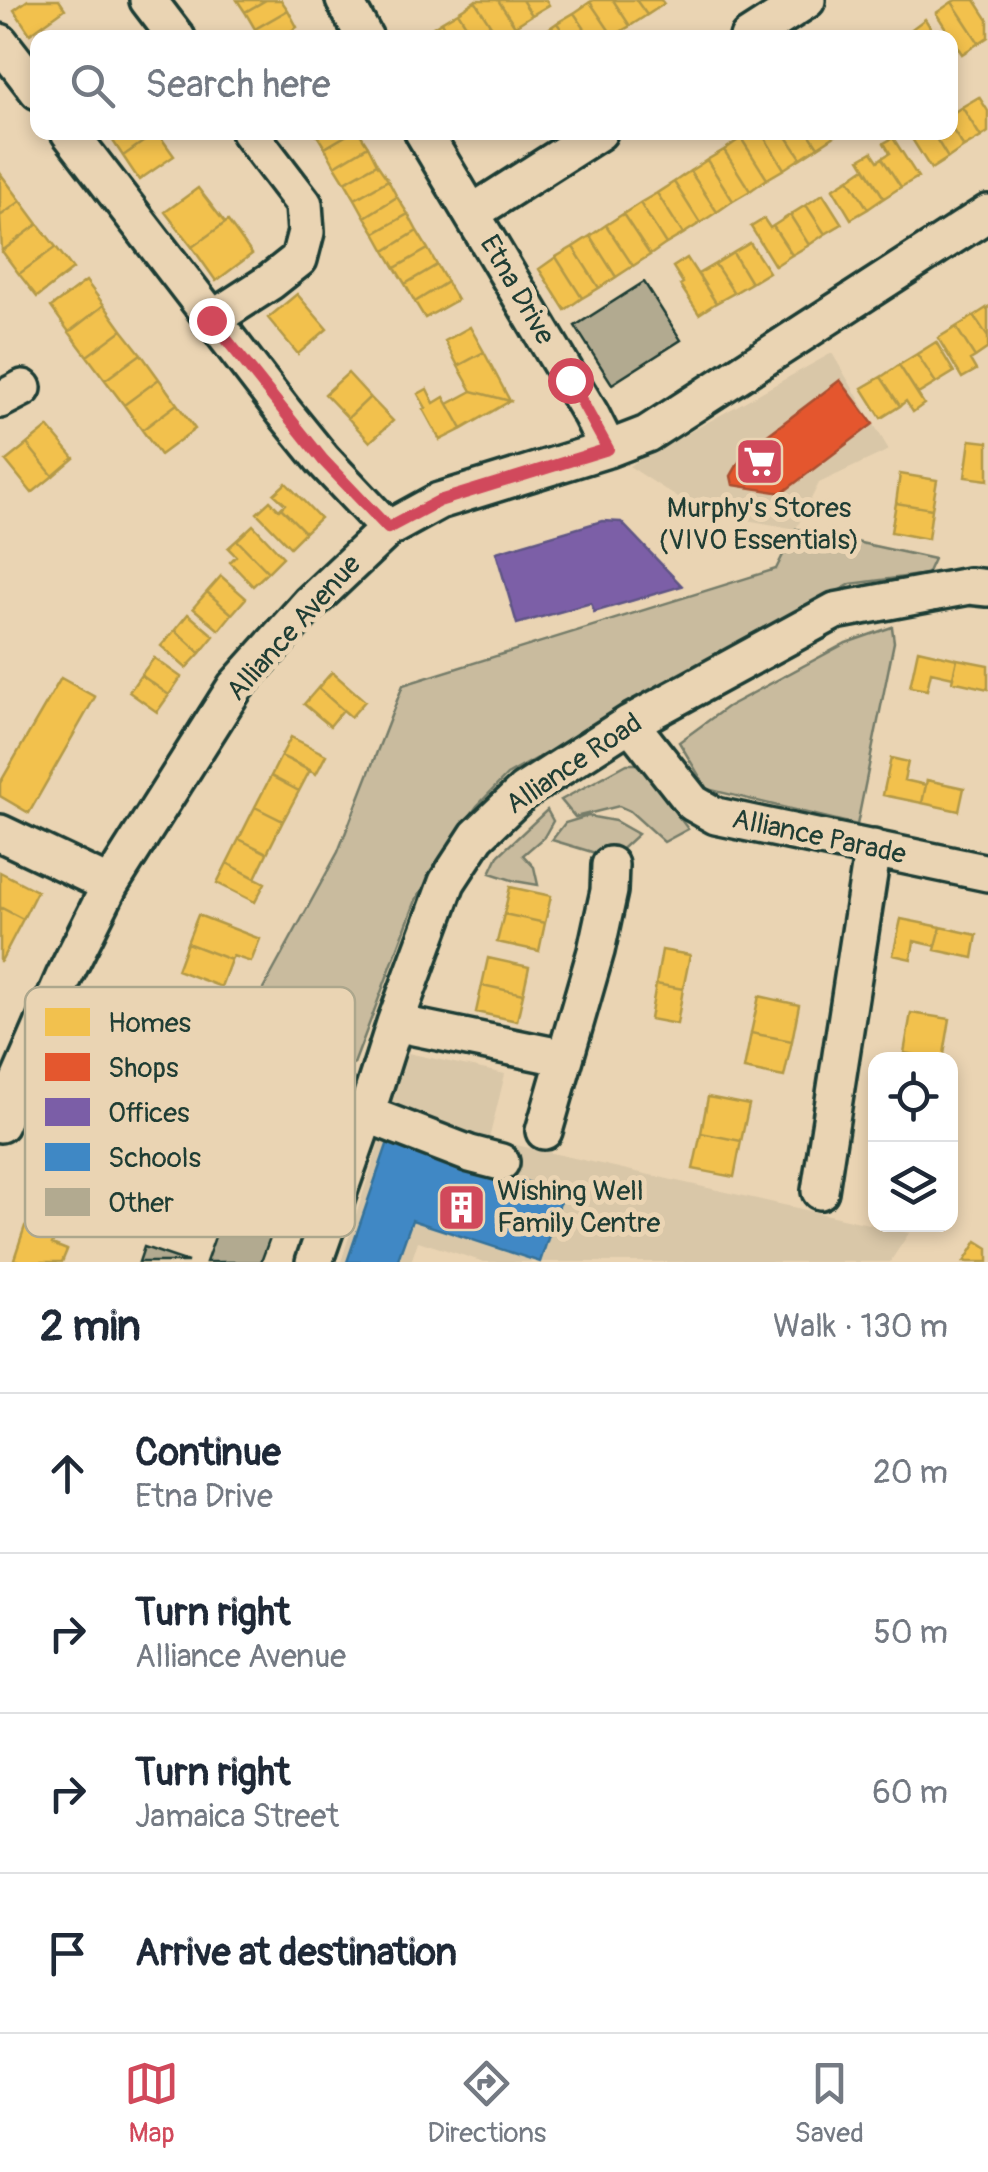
<!DOCTYPE html>
<meta charset="utf-8">
<style>
:root{--surface:#fff;--page:#f6f6f7;--text:#1f2937;--muted:#747a83;--line:#e0e1e3;--accent:#d1495b}
body{margin:0;font-family:Pangolin,sans-serif;background:var(--page);color:var(--text)}
.controls{position:absolute;right:30px;bottom:30px;display:grid;overflow:hidden;border-radius:20px;box-shadow:0 5px 15px #0003}
.controls button{width:90px;height:90px;display:grid;place-items:center;padding:0;border:0;border-bottom:2px solid var(--line);background:var(--surface);color:var(--text);font:50px sans-serif}
.stop{position:absolute;width:30px;height:30px;margin:-22px;border:8px solid #d1495b;border-radius:50%;background:#fff}
.stop.end{background:#d1495b;border-color:#fff;box-shadow:0 2px 10px #0008}
.list{margin:0;padding:0;list-style:none}
h2{display:flex;justify-content:space-between;align-items:center;height:130px;margin:0;padding:0 40px;font-size:42px}
h2 small{font-size:32px;font-weight:400;color:var(--muted)}
.list li{display:grid;grid-template-columns:65px 1fr auto;gap:30px;align-items:center;box-sizing:border-box;height:160px;padding:0 40px;border-top:2px solid var(--line)}
.list b{display:block;font-size:38px;white-space:nowrap}
.list p{margin:0;font-size:32px;white-space:nowrap;color:var(--muted)}
.list em{font-size:32px;font-style:normal;color:var(--muted)}
.icon{flex:none;width:55px;height:55px;fill:none;stroke:currentColor;stroke-width:2;stroke-linecap:round;stroke-linejoin:round}
.map{position:relative;flex:none;width:988px;height:1262px;overflow:hidden}
.search{position:absolute;background:var(--surface);box-shadow:0 5px 15px #0003;left:30px;right:30px;top:30px;height:110px;display:flex;align-items:center;gap:25px;box-sizing:border-box;padding:0 35px;border-radius:20px;color:var(--muted);font-size:38px}
.sheet{height:770px;background:var(--surface)}
nav{display:flex;justify-content:space-around;align-items:center;box-sizing:border-box;height:140px;border-top:2px solid var(--line);background:var(--surface);font-size:28px;color:var(--muted)}
nav a{display:grid;justify-items:center;gap:5px}
nav .on{color:var(--accent)}
.map>svg:first-child{display:block}
.built{fill:#d9c7a8}
.green{fill:#c9bb9e;stroke:#747c69;stroke-width:2.5}
.homes{fill:#f2c14e;stroke:#b39946;stroke-width:2.5}
.shops{fill:#e4572e;stroke:#a94f30;stroke-width:2.5}
.offices{fill:#7b5ea7;stroke:#5f5484;stroke-width:2.5}
.schools{fill:#3f88c5;stroke:#35729a;stroke-width:2.5}
.building{fill:#b2aa90;stroke:#1f3d34;stroke-width:2.5}
.lines{fill:none;stroke-linecap:round;stroke-linejoin:round}
.minor-casing{stroke:#1f3d34;stroke-width:42}
.minor{stroke:#ead4b3;stroke-width:35}
.route{stroke:#d1495b;stroke-width:12}
.labels{text-anchor:middle;dominant-baseline:central;stroke-width:10;stroke-linejoin:round;paint-order:stroke}
.street-label{font-size:28px;fill:#1f3d34;stroke:#ead4b3}
.poi-label{font-size:28px;fill:#1f3d34;stroke:#ead4b3}
.key{fill:#ead4b3;stroke:#ada78d;stroke-width:2.5}
.key-label{font-size:28px;fill:#1f3d34}
</style>
<div class="map">
<svg width="988" height="1262" viewBox="0 0 988 1262">
<rect width="100%" height="100%" fill="#ead4b3"/>
<filter id="ink" filterUnits="userSpaceOnUse"><feTurbulence type="fractalNoise" baseFrequency=".01" numOctaves="2"/><feDisplacementMap in="SourceGraphic" scale="20" xChannelSelector="R" yChannelSelector="G"/><feConvolveMatrix kernelMatrix="1 2 1 2 8 2 1 2 1" color-interpolation-filters="sRGB"/></filter>
<g filter="url(#ink)">
<path class="built" d="M832 353 889 450 819 483 796 529 698 511 629 466Z
M408 1053 505 1074 489 1139 909 1233 890 1262H484L418 1241 411 1262H341Z"/>
<path class="green" d="M796 529 934 559 927 574 851 584 507 775 477 806 446 849 416 900 354 1064 243 1026 338 852 403 685 776 569Z
M892 627 894 642 857 825 707 789 679 742 727 707 846 643Z
M627 764H636L644 771 688 829 664 842 630 811 619 806 575 817 561 800Z
M547 810 553 821 544 837 523 855 534 867 538 885 515 881 490 873 498 856Z
M588 816 615 821 638 834 612 858 552 840 565 823Z"/>
<path class="homes" d="M28 0H59L65 9 30 34 14 10Z
M237 0H266L245 12Z
M266 0H281L288 10 255 29 245 12Z
M476 0H498L515 26 498 37 475 1Z
M498 0H522L532 15 515 26Z
M522 0H546L549 5 532 15Z
M594 0H613L630 26 613 36 590 2Z
M613 0H636L647 15 630 26Z
M636 0H661L664 4 647 15Z
M956 0H975L988 20V37L979 43 952 2Z
M475 1 498 37 474 38 458 12Z
M590 2 613 36 611 38H591L574 13Z
M952 2 979 43 962 54 936 13Z
M288 10 297 27 280 38H260L255 29Z
M458 12 474 38H450L441 22Z
M574 13 591 38H567L557 23Z
M925 19 937 38H913L909 31Z
M441 22 450 38H427L424 33Z
M557 23 567 38H543L541 34Z
M979 97 988 111V132L981 137 962 107Z
M962 107 981 137 964 147 950 126V115Z
M950 126 964 147 948 158 932 132H950Z
M107 132H157L123 156Z
M157 132 174 156 139 180 123 156Z
M315 132H352L325 148Z
M352 132H359L368 146 335 166 325 148Z
M750 132H761L784 169 767 179 741 138Z
M761 132H784L801 158 784 169Z
M784 132H808L818 147 801 158Z
M808 132H832L835 136 818 147Z
M923 132H932L948 158 931 169 912 139Z
M741 138 767 179 750 191 724 150Z
M893 138 918 177 901 187 882 158 890 153 884 143Z
M368 146 377 164 345 182 335 166Z
M724 150 750 191 733 201 707 160Z
M872 152 878 161 882 158 901 187 884 198 860 159Z
M707 160 733 201 717 212 690 171Z
M377 164 388 180 355 199 345 182Z
M865 168 884 198 868 209 849 179Z
M690 171 717 212 700 223 674 182Z
M0 173 21 201 0 216Z
M849 179 868 209 851 219 833 189Z
M388 180 397 197 365 217 355 199Z
M674 182 700 223 683 234 657 193Z
M198 188 225 223 192 247 165 212Z
M657 193 683 234 666 244 640 203Z
M823 194 842 224 825 234 806 205Z
M397 197 408 214 375 233 365 217Z
M21 201 38 224 2 251 0 216Z
M640 203 666 244 650 255 623 214Z
M806 205 825 234 809 245 790 215Z
M408 214 417 231 385 251 375 233Z
M623 214 650 255 633 266 606 225Z
M790 215 809 245 792 255 773 226Z
M764 219 770 228 773 226 792 255 775 266 751 227Z
M228 221 252 254 216 281 192 247Z
M38 224 56 247 19 274 2 251Z
M606 225 633 266 616 277 590 236Z
M417 231 428 249 395 268 385 251Z
M590 236 616 277 599 288 573 247Z
M750 243 769 272 751 283 733 253Z
M56 247 73 269 37 297 19 274Z
M573 247 599 288 582 298 556 257Z
M428 249 437 265 405 284 395 268Z
M733 253 751 283 734 293 715 264Z
M556 257 582 298 565 310 539 269Z
M687 258 716 303 699 314 680 285 683 283 673 267Z
M715 264 734 293 716 303 698 274Z
M437 265 447 282 415 302 405 284Z
M86 281 104 305 69 332 51 307Z
M447 282 457 300 425 318 415 302Z
M297 294 327 329 298 354 268 318Z
M104 305 122 330 87 356 69 332Z
M988 307V337L974 316Z
M974 316 988 337V348L975 357 956 327Z
M470 327 484 352 458 366 445 341Z
M956 327 975 357 970 360 976 370 962 378 938 338Z
M122 330 141 354 105 380 87 356Z
M936 342 954 372 936 383 917 354Z
M484 352 510 401 472 391 458 366Z
M141 354 159 379 124 405 105 380Z
M917 354 936 383 918 394 899 365Z
M899 365 924 404 913 412 906 401 900 406 881 377Z
M348 373 370 397 348 418 325 394Z
M881 377 900 406 881 418 862 388Z
M159 379 177 404 142 430 124 405Z
M427 389 434 403 444 397 462 429 440 440 423 409 426 408 418 394Z
M472 391 510 401 462 429 448 404Z
M370 397 393 421 370 442 348 418Z
M177 404 195 429 160 455 142 430Z
M48 427 74 458 53 476 27 444Z
M970 440 988 442V480L965 477Z
M27 444 53 476 32 493 6 461Z
M900 474 937 480 932 509 896 503Z
M286 483 320 518 305 532 281 508 285 504 274 494Z
M270 501 279 510 281 508 305 532 290 547 257 513Z
M896 503 932 509 928 539 891 532Z
M253 525 283 557 268 572 237 540Z
M237 540 268 572 253 586 230 562 236 556 228 548Z
M221 576 246 598 232 614 207 592Z
M207 592 232 614 219 630 193 608Z
M188 614 214 636 200 653 175 630Z
M175 630 200 653 186 668 161 646Z
M918 650 957 659 953 677 931 672 927 690 910 687Z
M154 658 181 677 169 695 141 675Z
M957 659 988 665V689L952 681Z
M332 672 365 701 351 717 318 688Z
M141 675 169 695 157 712 129 692Z
M61 678 95 697 29 813 0 796V783Z
M318 688 343 710 330 726 304 704Z
M291 737 326 755 316 774 281 756Z
M281 756 310 770 299 791 271 776Z
M891 758 908 762 904 780 926 785 922 803 883 795Z
M271 776 299 791 283 821 255 807Z
M927 780 964 788 959 811 922 803Z
M255 807 283 821 267 853 239 839Z
M239 839 267 853 255 878 227 863Z
M227 863 265 883 255 902 217 883Z
M0 872 37 891 23 919 0 907Z
M510 887 551 896 545 923 504 914Z
M0 907 23 919 1 961H0Z
M504 914 545 923 539 951 497 942Z
M198 915 260 939 251 962 233 956 231 960 187 943Z
M901 919 941 927 936 946 914 941 911 959 893 955Z
M941 927 977 935 973 958 935 950Z
M187 943 231 960 221 987 177 970Z
M662 950 690 955 683 989 656 984Z
M488 958 529 967 523 994 482 985Z
M656 984 683 989 677 1024 650 1019Z
M482 985 523 994 517 1021 476 1012Z
M759 996 799 1005 792 1041 751 1033Z
M911 1013 950 1019 943 1060 904 1053Z
M751 1033 792 1041 784 1077 744 1069Z
M708 1097 749 1105 741 1141 701 1133Z
M701 1133 741 1141 734 1177 693 1169Z
M25 1226 55 1237 52 1244 67 1250 62 1262H21L14 1259Z
M977 1241 988 1248V1262H964Z"/>
<path class="shops" d="M840 380 873 424 782 493 733 485 731 476 744 453Z"/>
<path class="offices" d="M602 521 621 522 682 586 594 612 591 603 517 624 496 552Z"/>
<path class="schools" d="M390 1136 563 1194 540 1262 412 1220 397 1262H347Z"/>
<path class="building" d="M644 282 681 340 612 384 575 326Z
M227 1203 276 1221 261 1262H206Z
M144 1247 188 1262H139Z"/>
<g class="lines">
<defs>
<path id="minor" d="M148 0 177 38
M344 0 365 38
M748 38 807 0
M0 42 38 91
M69 132 284 412 323 460 388 529
M423 132 591 415 608 449
M472 213 599 132
M211 320 270 282 299 259 306 232 304 204 249 132
M0 400 23 388
M630 723 693 803 716 816 988 873
M0 833 110 885
M395 1023 565 1058
M366 1114 470 1154 501 1162
M0 1124 64 977 110 885 235 687 310 603 388 529 439 501 608 449 647 434 988 213
M544 1131 596 951 609 891 610 865
M820 1191 873 848
M314 1262 366 1114 395 1023 447 882 477 836 524 791 630 723 835 611 969 586 988 588"/>
</defs>
<use href="#minor" class="minor-casing"/>
<use href="#minor" class="minor"/>
</g>
</g>
<g class="lines" filter="url(#ink)">
<path class="route" d="M211 320 323 460 388 528 439 501 608 449 570 380"/>
</g>
<defs>
<symbol id="supermarket-square" viewBox="-11 -11 22 22"><rect x="-9" y="-9" width="18" height="18" rx="4" fill="#d1495b" stroke="#ead4b3"/><path d="M-6-5.5h2.5l.6 2H6L4.5 2H-2.5L-4.4-4H-6ZM-1.5 3.2a1.3 1.3 0 1 0 .1 0ZM3 3.2a1.3 1.3 0 1 0 .1 0Z" fill="#fff"/></symbol>
<symbol id="building-square" viewBox="-11 -11 22 22"><rect x="-9" y="-9" width="18" height="18" rx="4" fill="#d1495b" stroke="#ead4b3"/><path d="M-4-6H4V6H1V3H-1V6H-4ZM-2.5-4.3h1.7v1.8h-1.7ZM.8-4.3h1.7v1.8H.8ZM-2.5-1h1.7V.8h-1.7ZM.8-1h1.7V.8H.8Z" fill="#fff"/></symbol>
</defs>
<g fill-rule="evenodd">
<use href="#supermarket-square" x="732" y="434" width="55" height="55"/>
<use href="#building-square" x="434" y="1180" width="55" height="55"/>
</g>
<g class="labels">
<g class="street-label">
<text transform="translate(517 290) rotate(60)">Etna Drive</text>
<text transform="translate(294 628) rotate(-48)">Alliance Avenue</text>
<text transform="translate(574 764) rotate(-34)">Alliance Road</text>
<text transform="translate(819 837) rotate(12)">Alliance Parade</text>
</g>
<g class="poi-label">
<text x="759" y="508">Murphy's Stores<tspan x="759" dy="32">(VIVO Essentials)</tspan></text>
<text x="497" y="1191" text-anchor="start">Wishing Well<tspan x="497" dy="32">Family Centre</tspan></text>
</g>
</g>
<rect x="25" y="987" width="330" height="250" rx="15" class="key"/>
<rect x="45" y="1008" width="45" height="28" fill="#f2c14e"/>
<rect x="45" y="1053" width="45" height="28" fill="#e4572e"/>
<rect x="45" y="1098" width="45" height="28" fill="#7b5ea7"/>
<rect x="45" y="1143" width="45" height="28" fill="#3f88c5"/>
<rect x="45" y="1188" width="45" height="28" fill="#b2aa90"/>
<g class="key-label">
<text x="108" y="1032">Homes</text>
<text x="108" y="1077">Shops</text>
<text x="108" y="1122">Offices</text>
<text x="108" y="1167">Schools</text>
<text x="108" y="1212">Other</text>
</g>
</svg>
<div class="controls">
<button><svg class="icon" aria-label="locate" viewBox="0 0 24 24"><circle cx="12" cy="12" r="6"/><path d="M12 2v4M12 18v4M2 12h4M18 12h4"/></svg></button>
<button><svg class="icon" aria-label="layers" viewBox="0 0 24 24"><path d="M12 4l9 5-9 5-9-5zM3 14l9 5 9-5"/></svg></button>
</div>
<div class="stop" style="left:570px;top:380px"></div>
<div class="stop end" style="left:211px;top:320px"></div>
<div class="search"><svg class="icon" aria-label="search" viewBox="0 0 24 24"><circle cx="10" cy="10" r="6"/><path d="M15 15l6 6"/></svg>Search here</div>
</div>
<section class="sheet">
<h2>2 min<small>Walk · 130 m</small></h2>
<ul class="list">
<li><svg class="icon" aria-label="ahead" viewBox="0 0 24 24"><path d="M12 20V5M6 11l6-6 6 6"/></svg><div><b>Continue</b><p>Etna Drive</p></div><em>20 m</em></li>
<li><svg class="icon" aria-label="right" viewBox="0 0 24 24"><path d="M7 20v-9h11M14 6l5 5-5 5"/></svg><div><b>Turn right</b><p>Alliance Avenue</p></div><em>50 m</em></li>
<li><svg class="icon" aria-label="right" viewBox="0 0 24 24"><path d="M7 20v-9h11M14 6l5 5-5 5"/></svg><div><b>Turn right</b><p>Jamaica Street</p></div><em>60 m</em></li>
<li><svg class="icon" aria-label="arrive" viewBox="0 0 24 24"><path d="M6 21V4h12l-3 4 3 4H6"/></svg><div><b>Arrive at destination</b></div></li>
</ul>
</section>
<nav>
<a class="on"><svg class="icon" aria-label="map" viewBox="0 0 24 24"><path d="M3 6l6-2 6 2 6-2v14l-6 2-6-2-6 2zM9 4v14M15 6v14"/></svg>Map</a>
<a><svg class="icon" aria-label="directions" viewBox="0 0 24 24"><path d="M12 3l9 9-9 9-9-9zM9 14v-3h6M13 9l2 2-2 2"/></svg>Directions</a>
<a><svg class="icon" aria-label="saved" viewBox="0 0 24 24"><path d="M7 4h10v16l-5-4-5 4z"/></svg>Saved</a>
</nav>
